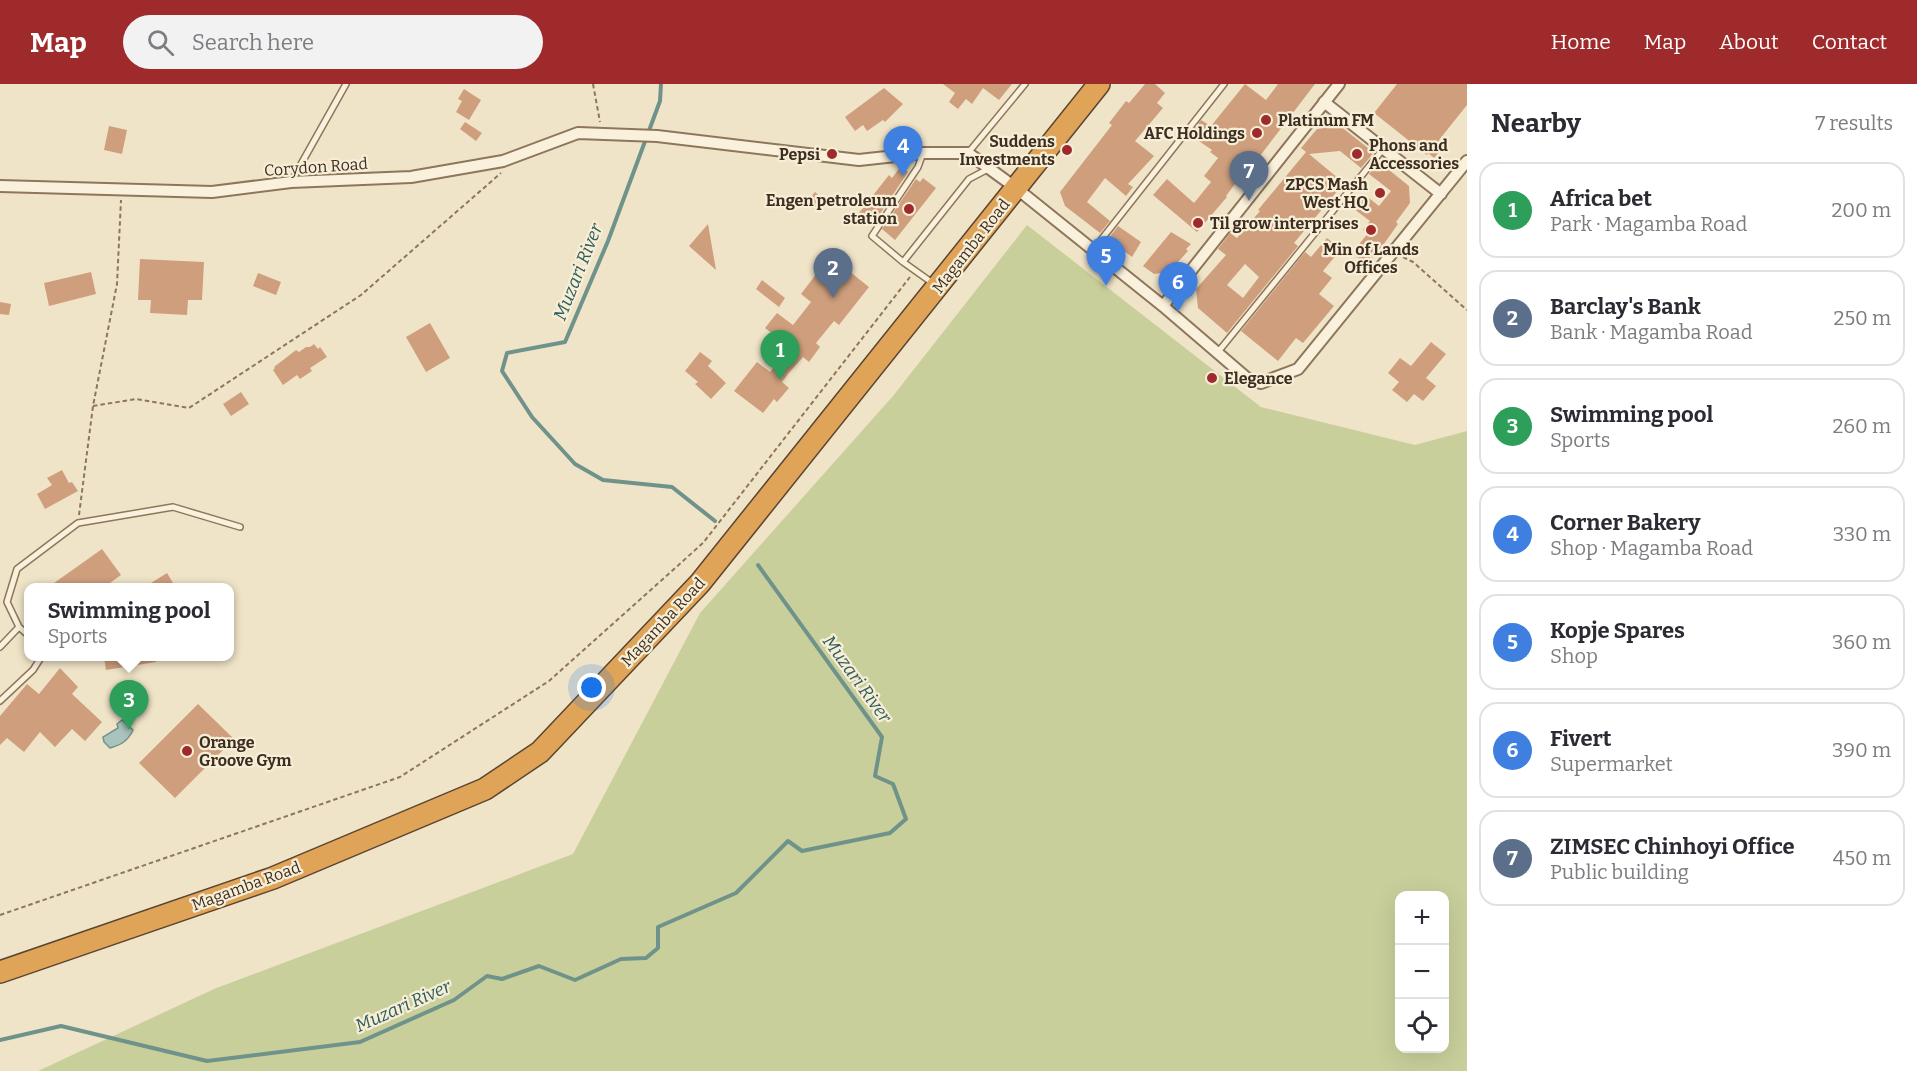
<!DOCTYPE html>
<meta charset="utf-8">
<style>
:root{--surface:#fff;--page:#f2f2f3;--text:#2b2b33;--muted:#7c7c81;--line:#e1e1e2;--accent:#9e2a2b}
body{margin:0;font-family:Bitter,serif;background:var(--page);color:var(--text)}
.controls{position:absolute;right:18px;bottom:18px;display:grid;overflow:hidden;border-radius:12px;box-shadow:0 6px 24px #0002}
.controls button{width:54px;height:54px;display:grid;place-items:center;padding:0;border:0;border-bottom:2px solid var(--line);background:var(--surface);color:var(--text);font:30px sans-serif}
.you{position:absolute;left:592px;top:604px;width:21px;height:21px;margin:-15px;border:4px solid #fff;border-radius:50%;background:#1a73e8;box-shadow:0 0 0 9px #1a73e833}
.badge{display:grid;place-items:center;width:39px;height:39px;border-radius:50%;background:var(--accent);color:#fff;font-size:20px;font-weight:700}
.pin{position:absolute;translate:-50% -50px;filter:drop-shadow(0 2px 3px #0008)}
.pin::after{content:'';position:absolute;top:32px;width:21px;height:18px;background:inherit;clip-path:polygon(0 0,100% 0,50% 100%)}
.popup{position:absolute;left:24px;top:499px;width:210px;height:78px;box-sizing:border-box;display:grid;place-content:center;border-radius:12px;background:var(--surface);filter:drop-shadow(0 2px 4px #0005);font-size:20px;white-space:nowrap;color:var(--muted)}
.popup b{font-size:22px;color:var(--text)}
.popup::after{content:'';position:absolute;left:50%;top:100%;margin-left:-12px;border:12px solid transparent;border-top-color:var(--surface)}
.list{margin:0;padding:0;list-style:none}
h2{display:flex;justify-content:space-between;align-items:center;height:78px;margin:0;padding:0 24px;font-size:26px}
h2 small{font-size:20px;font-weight:400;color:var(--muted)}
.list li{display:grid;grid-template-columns:39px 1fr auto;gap:18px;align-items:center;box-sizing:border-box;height:96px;margin:0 12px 12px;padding:0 12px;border:2px solid var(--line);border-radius:18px}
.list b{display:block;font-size:22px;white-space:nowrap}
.list p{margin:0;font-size:20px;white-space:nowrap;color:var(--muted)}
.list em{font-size:20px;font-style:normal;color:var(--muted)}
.icon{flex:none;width:33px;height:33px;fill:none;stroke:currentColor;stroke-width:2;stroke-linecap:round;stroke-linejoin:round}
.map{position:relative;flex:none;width:1467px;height:987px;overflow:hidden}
header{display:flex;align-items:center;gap:36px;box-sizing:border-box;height:84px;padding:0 30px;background:var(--accent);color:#fff}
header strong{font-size:28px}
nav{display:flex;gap:33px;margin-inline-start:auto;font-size:21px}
.search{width:420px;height:54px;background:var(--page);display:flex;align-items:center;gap:15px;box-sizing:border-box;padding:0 21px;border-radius:33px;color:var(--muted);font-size:22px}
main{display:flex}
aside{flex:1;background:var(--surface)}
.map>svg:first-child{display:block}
.green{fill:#c9cf9b;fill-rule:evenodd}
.water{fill:#a9c4bc;stroke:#6f938a;stroke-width:1.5}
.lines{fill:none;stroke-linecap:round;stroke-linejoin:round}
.stream{stroke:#6f938a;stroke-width:4}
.building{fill:#cf9f7d;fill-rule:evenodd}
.lane-casing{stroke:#8d765c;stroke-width:8}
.street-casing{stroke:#8d765c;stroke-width:14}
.highway-casing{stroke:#5b4430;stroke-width:24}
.path{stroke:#8d765c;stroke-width:2;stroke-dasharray:4.5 3;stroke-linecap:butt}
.lane{stroke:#faf1dc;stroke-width:5}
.street{stroke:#faf1dc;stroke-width:10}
.highway{stroke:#e0a458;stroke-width:21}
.poi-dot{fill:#9e2a2b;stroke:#f7eed8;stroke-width:2}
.labels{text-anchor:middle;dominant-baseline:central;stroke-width:4.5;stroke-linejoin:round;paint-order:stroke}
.poi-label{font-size:16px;font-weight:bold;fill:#3d2e20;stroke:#f7eed8;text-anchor:start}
.street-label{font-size:16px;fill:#3d2e20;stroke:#f7eed8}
.water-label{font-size:18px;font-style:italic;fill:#2f5d5a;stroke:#f7eed8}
</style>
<header>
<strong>Map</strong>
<div class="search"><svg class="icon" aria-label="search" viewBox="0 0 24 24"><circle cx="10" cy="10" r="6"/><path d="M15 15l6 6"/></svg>Search here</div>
<nav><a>Home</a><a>Map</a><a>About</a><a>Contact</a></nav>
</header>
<main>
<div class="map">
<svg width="1467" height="987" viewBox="0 0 1467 987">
<rect width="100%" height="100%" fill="#f0e4c8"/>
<path class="green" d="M1027 141 1261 323 1415 361 1467 347V987H38L214 905 573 770 700 529 893 312ZM1400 812H1444V964H1400Z"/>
<path class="water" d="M122 636 133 646C128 657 121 661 110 664L104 658 103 653 118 644 117 640Z"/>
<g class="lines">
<path class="stream" d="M661 0 660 17 608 157 565 258 507 269 502 287 532 333 575 380 603 396 672 403 715 437
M0 956 61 942 207 977 360 958 454 916 487 892 502 895 539 882 575 896 621 875 646 874 658 864V843L736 809 788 757 802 767 890 749 906 735 893 700 875 692 882 653 758 481"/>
</g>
<path class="building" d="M943 0H1012L999 16 983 4 972 20 966 15 958 25 949 18 955 9Z
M1145 0H1155L1165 9 1157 19 1163 24 1135 57 1154 72 1128 100 1133 103 1126 112 1105 94 1087 118 1110 137 1100 149 1065 122 1060 108 1112 41 1109 39 1126 17 1129 19Z
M1245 0 1266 16 1278 0H1315L1243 94 1241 92 1226 112 1227 113 1197 148 1153 111 1167 95 1194 119 1211 98 1204 92 1218 74 1210 68 1212 66 1190 51 1201 36 1211 42Z
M1397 0H1467V21L1439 56 1445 61 1434 74 1428 69 1427 71 1374 29Z
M884 4 903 20 885 38 883 36 867 47 863 41 855 47 845 33Z
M464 5 481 16 469 36 456 28 462 17 458 15Z
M465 38 482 49 476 57 460 45Z
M1339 41 1373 68 1371 72 1361 84 1340 67 1309 70 1344 99 1294 159 1298 162 1227 249 1198 224 1196 205 1226 171 1218 165 1230 149 1237 154 1260 127 1258 126 1306 68 1301 64 1317 45ZM1245 180 1259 193 1243 214 1227 201Z
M109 42 127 46 122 70 104 66Z
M1379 78 1409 102 1410 119 1396 138 1398 140 1386 157 1373 174 1371 172 1366 180 1352 169 1368 149 1363 146 1370 137 1354 125 1365 111 1379 122 1391 107 1369 90Z
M901 82 908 88 874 139 872 140 859 129 889 91 892 94Z
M923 94 936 104 895 156 882 145 916 95 920 98Z
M815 108 823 115 815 125 807 118Z
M708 140 716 186 689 162Z
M1118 142 1141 158 1132 173 1108 155Z
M1171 148 1191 160 1186 165 1188 167 1169 188 1154 190 1143 182Z
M1327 154 1341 165 1323 187 1332 194 1319 210 1334 222 1303 259 1296 254 1278 277 1241 247 1305 168 1311 173Z
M830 172 869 203 839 241 834 237 816 259 820 263 809 278 803 273 788 290 782 298 789 304 777 318 774 315 763 329 734 307 757 278 770 288 791 264 765 244 777 229 793 241 811 218 801 210Z
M140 175 204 178 202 216H188L187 231 150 229 151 216H138Z
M91 188 96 210 49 222 44 199Z
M258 189 281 198 276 211 253 202Z
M762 196 785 214 779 223 756 205Z
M0 218 11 220 9 231 0 230Z
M430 239 450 274 426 288 406 253Z
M1431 258 1446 270 1426 294 1436 302 1423 317 1414 310 1407 318 1392 306 1399 298 1388 289 1400 274 1411 282Z
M314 260 318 265 320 263 327 273 310 284 312 287 300 295 297 291 283 301 273 286 275 284 274 283 296 266 299 268 306 263H310Z
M700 268 712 277 708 282 726 299 711 315 695 300 698 298 685 287Z
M241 308 249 320 231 332 223 320Z
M62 386 69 399 72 398 78 407 45 425 37 410 52 401 47 394Z
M102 465 121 491 103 504H47Z
M167 489 176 504H143Z
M104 573H156V578L106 586Z
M60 584 78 603 72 610 102 638 85 657 72 645 55 663 40 648 24 668 7 654 0 661V632L27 600 39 610Z
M198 620 234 655 175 714 139 679Z"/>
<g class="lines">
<defs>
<path id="lane" d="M968 69 1025 0
M291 98 346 0
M1093 166 1224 0
M903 178 872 152 918 83 923 69
M934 200 903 178 969 95 988 85
M1218 268 1384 64
M28 551 19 543 7 518 17 485 78 439 173 423 240 443
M0 563 19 543
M0 617 33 586 42 572"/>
<path id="street" d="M1324 18 1441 110
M0 102 212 108 291 98 411 93 503 77 578 49 657 52 859 76 923 69H968L1016 104 1163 222 1248 295 1261 299 1298 285 1467 77
M1163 222 1339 0"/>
<path id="highway" d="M0 888 273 794 485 705 540 668 700 499 1099 0"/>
</defs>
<use href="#lane" class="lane-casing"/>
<use href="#street" class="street-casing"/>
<use href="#highway" class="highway-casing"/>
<path class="path" d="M593 0 600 38
M1403 173 1413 178 1467 226
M93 322 136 315 189 324 361 211 501 89
M79 431 93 322 117 200 121 116
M0 831 400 693 549 597 703 459 910 193"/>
<use href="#lane" class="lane"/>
<use href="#street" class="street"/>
<use href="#highway" class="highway"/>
</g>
<g class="poi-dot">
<circle cx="1266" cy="36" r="6"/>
<circle cx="1257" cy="49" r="6"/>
<circle cx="1067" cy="66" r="6"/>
<circle cx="832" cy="70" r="6"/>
<circle cx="1357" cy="70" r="6"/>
<circle cx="1380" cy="109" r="6"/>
<circle cx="909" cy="125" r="6"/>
<circle cx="1198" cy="139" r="6"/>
<circle cx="1371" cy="146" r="6"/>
<circle cx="1212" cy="294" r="6"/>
<circle cx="187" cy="667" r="6"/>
</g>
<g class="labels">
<g class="poi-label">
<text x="1278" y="36">Platinum FM</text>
<text x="1245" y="49" text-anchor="end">AFC Holdings</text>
<text x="1055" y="57" text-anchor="end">Suddens<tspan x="1055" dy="18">Investments</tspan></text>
<text x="1369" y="61">Phons and<tspan x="1369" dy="18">Accessories</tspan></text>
<text x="820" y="70" text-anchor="end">Pepsi</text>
<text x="1368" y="100" text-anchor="end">ZPCS Mash<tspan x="1368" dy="18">West HQ</tspan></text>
<text x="897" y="116" text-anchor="end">Engen petroleum<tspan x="897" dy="18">station</tspan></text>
<text x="1210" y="139">Til grow interprises</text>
<text x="1371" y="165" text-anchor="middle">Min of Lands<tspan x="1371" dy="18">Offices</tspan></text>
<text x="1224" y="294">Elegance</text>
<text x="199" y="658">Orange<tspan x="199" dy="18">Groove Gym</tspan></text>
</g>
<g class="street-label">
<text transform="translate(316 83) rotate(-4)">Corydon Road</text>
<text transform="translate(971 162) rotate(-52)">Magamba Road</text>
<text transform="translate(663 538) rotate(-47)">Magamba Road</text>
<text transform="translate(246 802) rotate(-20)">Magamba Road</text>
</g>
<g class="water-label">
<text transform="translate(578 188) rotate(-68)">Muzari River</text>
<text transform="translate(857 595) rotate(54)">Muzari River</text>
<text transform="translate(403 922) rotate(-24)">Muzari River</text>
</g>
</g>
</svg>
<div class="controls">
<button>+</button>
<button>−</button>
<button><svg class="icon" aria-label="locate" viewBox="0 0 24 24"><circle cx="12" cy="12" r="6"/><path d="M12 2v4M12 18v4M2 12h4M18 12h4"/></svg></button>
</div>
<div class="you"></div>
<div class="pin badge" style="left:780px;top:296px;background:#2e9e5b">1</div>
<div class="pin badge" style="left:833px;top:214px;background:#5c6f8a">2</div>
<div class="pin badge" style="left:129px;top:646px;background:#2e9e5b">3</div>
<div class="popup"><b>Swimming pool</b>Sports</div>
<div class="pin badge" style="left:903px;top:92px;background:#3f7fe0">4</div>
<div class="pin badge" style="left:1106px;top:202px;background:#3f7fe0">5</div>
<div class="pin badge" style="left:1178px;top:228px;background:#3f7fe0">6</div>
<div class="pin badge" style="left:1249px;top:117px;background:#5c6f8a">7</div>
</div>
<aside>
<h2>Nearby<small>7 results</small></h2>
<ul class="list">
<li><span class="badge" style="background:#2e9e5b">1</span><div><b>Africa bet</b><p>Park · Magamba Road</p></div><em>200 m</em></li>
<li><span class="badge" style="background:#5c6f8a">2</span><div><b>Barclay's Bank</b><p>Bank · Magamba Road</p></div><em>250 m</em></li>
<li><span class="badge" style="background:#2e9e5b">3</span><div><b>Swimming pool</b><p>Sports</p></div><em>260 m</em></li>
<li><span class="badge" style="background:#3f7fe0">4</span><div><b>Corner Bakery</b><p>Shop · Magamba Road</p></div><em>330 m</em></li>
<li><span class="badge" style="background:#3f7fe0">5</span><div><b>Kopje Spares</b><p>Shop</p></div><em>360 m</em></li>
<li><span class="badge" style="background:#3f7fe0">6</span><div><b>Fivert</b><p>Supermarket</p></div><em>390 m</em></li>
<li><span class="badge" style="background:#5c6f8a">7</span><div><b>ZIMSEC Chinhoyi Office</b><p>Public building</p></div><em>450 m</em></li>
</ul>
</aside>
</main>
